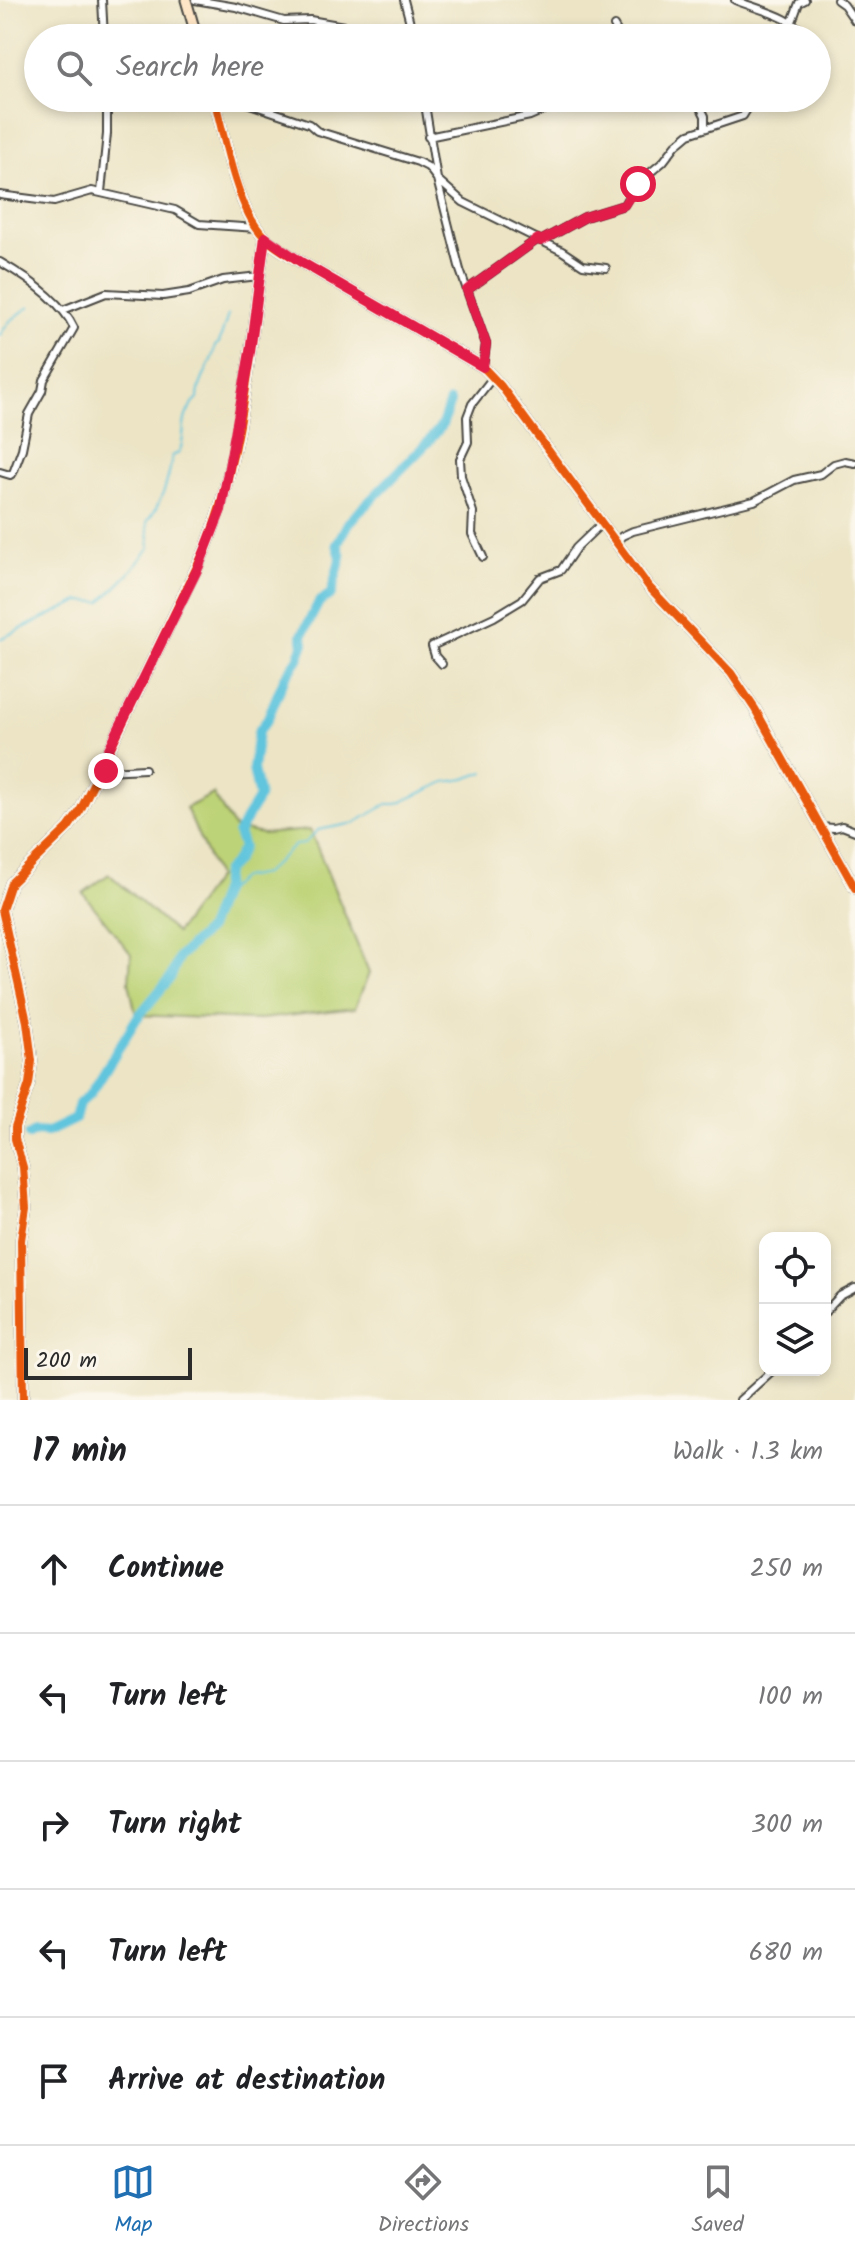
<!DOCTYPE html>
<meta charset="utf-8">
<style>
:root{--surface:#fff;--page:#f6f6f6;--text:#202124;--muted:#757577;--line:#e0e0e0;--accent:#1f6fb2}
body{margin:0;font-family:Kalam,sans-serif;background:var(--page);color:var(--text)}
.controls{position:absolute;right:24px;bottom:24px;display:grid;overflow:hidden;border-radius:16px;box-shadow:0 4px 12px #0003}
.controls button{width:72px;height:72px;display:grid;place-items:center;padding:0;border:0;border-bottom:2px solid var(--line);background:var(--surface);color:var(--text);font:40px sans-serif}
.scale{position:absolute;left:24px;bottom:20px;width:168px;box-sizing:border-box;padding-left:8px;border:4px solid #2b2b2b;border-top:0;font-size:22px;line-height:28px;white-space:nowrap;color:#2b2b2b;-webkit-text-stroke:6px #fbf7ec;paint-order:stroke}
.stop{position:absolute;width:24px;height:24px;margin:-18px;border:6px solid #e11d48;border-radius:50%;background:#fff}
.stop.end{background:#e11d48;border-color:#fff;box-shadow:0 2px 8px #0008}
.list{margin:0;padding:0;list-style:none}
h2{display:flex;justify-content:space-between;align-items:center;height:104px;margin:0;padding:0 32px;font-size:34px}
h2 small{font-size:26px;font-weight:400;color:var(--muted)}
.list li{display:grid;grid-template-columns:52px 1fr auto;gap:24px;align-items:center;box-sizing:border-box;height:128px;padding:0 32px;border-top:2px solid var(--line)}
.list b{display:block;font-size:30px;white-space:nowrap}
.list em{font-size:26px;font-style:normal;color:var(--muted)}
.icon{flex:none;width:44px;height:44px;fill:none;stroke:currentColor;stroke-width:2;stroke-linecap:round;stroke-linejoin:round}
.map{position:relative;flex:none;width:855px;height:1400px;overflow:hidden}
.search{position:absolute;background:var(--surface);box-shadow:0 4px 12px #0003;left:24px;right:24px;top:24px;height:88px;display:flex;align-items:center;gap:20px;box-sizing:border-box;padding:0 28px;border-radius:44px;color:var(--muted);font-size:30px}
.sheet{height:744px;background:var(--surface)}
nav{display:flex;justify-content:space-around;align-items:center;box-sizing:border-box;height:112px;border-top:2px solid var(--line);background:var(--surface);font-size:22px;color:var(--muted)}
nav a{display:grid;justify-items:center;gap:4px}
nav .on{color:var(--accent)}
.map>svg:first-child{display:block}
.green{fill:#bdd377;stroke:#747f51;stroke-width:2}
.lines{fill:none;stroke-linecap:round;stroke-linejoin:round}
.stream{stroke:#60c5dd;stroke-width:2}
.river{stroke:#60c5dd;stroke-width:10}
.street-casing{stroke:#484742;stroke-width:10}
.secondary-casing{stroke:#484742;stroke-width:13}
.street{stroke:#fff;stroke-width:6}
.secondary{stroke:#fde5c5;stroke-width:9}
.cycleway-casing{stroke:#fbf7ec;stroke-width:13}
.cycleway{stroke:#e8590c;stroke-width:8}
.route{stroke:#e11d48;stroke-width:10}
</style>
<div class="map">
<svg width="855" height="1400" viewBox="0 0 855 1400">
<rect width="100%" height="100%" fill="#fbf7ec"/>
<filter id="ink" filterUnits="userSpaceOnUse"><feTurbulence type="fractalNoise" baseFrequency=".0125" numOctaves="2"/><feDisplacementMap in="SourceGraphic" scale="16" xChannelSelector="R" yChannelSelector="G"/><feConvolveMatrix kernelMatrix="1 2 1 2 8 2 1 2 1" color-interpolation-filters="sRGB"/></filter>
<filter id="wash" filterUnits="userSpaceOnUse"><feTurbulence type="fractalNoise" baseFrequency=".006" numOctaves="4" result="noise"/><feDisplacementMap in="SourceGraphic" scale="32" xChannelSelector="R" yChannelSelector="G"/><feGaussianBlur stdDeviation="1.8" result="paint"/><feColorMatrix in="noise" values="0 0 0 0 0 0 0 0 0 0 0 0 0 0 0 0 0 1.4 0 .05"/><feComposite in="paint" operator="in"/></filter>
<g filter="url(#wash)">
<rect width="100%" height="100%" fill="#ece4c5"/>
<path class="green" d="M213 794 234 828 262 834 310 830 369 973 355 1008 252 1020 136 1015 129 982 131 954 83 893 109 874 176 933 217 877 186 808Z"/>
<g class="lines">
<path class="stream" d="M0 335 9 322 30 306
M0 639 80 601 101 602 128 575 150 547 147 522C162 503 169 480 172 456L179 453C188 433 177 418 198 399 198 380 213 364 215 346L219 343 228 315
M221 894 242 878 264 874 295 845 304 844 318 830 355 823 387 804H397L445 782 465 779 484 772"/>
<path class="river" d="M29 1135 35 1131 48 1132 75 1119 79 1104 91 1093 137 1018 171 977 179 957 208 929 223 889 225 872 235 862 243 847 238 833 259 797 253 769 258 732 267 720 285 677 298 659 304 643 302 635 319 602 331 594 341 557 337 544 348 523 429 441 442 425 450 402"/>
</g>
</g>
<g filter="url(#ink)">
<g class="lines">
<defs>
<path id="street" d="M102 0 104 38
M195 0 236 7 284 21 310 20 412 38
M404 0 414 38
M735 0C753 8 798 18 804 36
M837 0 844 5 855 21
M614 26 621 38
M786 38 799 3 805 0
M232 98 309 124 317 131 418 162 428 167 437 179 463 202 562 251 583 265 606 268
M424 98 437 179 460 270 486 344 483 367
M696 98 705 116V127
M428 137 530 116 572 98
M101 192 107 134V98
M0 195 54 202 92 191 175 210 199 224 257 228
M541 241 585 217 624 205 631 192 640 181 663 162 676 145 689 134 743 116 754 98
M0 262C26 277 61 300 74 328L44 380 42 391 29 414 22 449 13 473 10 475 0 472
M467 290 538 239
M63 310 106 293 163 296 189 292 223 280 259 276
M616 543 622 536 633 531 754 501 794 480 821 474 834 464 845 461 855 463
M483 557 472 534 473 512 461 476 460 459 468 442 467 417 472 404 493 377
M442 664 435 656 432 646 494 617 522 600 540 578 561 570 576 548 602 523
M100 767 106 771 145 769
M820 827 834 828 842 826 855 831
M825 1312 840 1296 855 1288
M740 1400 773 1370"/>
<path id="secondary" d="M186 0 197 38
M214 98C224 135 235 198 257 228 267 243 286 253 301 262L483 367 501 386 649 587 731 673 755 709 855 888
M23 1400 21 1240 26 1207 23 1167 15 1139V1127L29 1084 32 1061 27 1022 2 910 11 883 68 828 80 811 206 548C244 449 250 341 265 237"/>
</defs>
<use href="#street" class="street-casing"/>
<use href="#secondary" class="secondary-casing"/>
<use href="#street" class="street"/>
<use href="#secondary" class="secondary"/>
<defs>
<path id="cycleway" d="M214 98C224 135 235 198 257 228 267 243 286 253 301 262L483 367 501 386 649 587 731 673 755 709 855 888
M23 1400 21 1240 26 1207 23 1167 15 1139V1127L29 1084 32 1061 27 1022 2 910 11 883 68 828 80 811 206 548C244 449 250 341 265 237"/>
</defs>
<use href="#cycleway" class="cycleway-casing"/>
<use href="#cycleway" class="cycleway"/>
</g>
</g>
<g class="lines" filter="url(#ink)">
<path class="route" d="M106 771 100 767 199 566 221 510 250 352 265 237 301 262 483 367 486 344 467 290 538 239 541 241 585 217 624 205 638 184"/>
</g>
</svg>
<div class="controls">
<button><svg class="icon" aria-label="locate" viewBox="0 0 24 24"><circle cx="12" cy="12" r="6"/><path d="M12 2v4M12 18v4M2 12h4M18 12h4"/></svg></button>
<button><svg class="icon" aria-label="layers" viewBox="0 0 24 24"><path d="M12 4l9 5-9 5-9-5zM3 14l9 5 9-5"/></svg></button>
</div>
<div class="scale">200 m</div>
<div class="stop" style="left:638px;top:184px"></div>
<div class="stop end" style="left:106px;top:771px"></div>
<div class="search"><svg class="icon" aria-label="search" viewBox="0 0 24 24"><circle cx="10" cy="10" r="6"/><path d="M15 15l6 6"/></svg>Search here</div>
</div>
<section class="sheet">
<h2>17 min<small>Walk · 1.3 km</small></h2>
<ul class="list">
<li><svg class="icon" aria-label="ahead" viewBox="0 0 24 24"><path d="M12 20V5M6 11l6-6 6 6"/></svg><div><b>Continue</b></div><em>250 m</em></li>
<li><svg class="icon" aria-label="left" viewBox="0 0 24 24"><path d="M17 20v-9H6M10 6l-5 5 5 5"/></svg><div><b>Turn left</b></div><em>100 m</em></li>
<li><svg class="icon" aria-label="right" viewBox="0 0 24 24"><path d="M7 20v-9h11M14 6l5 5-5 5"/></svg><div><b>Turn right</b></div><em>300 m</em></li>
<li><svg class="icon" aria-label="left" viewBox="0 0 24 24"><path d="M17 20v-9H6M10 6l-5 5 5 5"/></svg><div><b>Turn left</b></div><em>680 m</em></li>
<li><svg class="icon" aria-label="arrive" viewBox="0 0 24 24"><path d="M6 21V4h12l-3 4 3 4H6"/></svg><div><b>Arrive at destination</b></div></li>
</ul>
</section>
<nav>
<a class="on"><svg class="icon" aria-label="map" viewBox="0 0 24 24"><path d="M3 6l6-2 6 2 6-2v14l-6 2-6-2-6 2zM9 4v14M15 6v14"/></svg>Map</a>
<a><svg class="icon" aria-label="directions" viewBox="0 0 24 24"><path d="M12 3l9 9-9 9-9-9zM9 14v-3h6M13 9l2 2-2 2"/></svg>Directions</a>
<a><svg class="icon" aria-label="saved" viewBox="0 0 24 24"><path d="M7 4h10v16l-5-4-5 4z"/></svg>Saved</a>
</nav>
